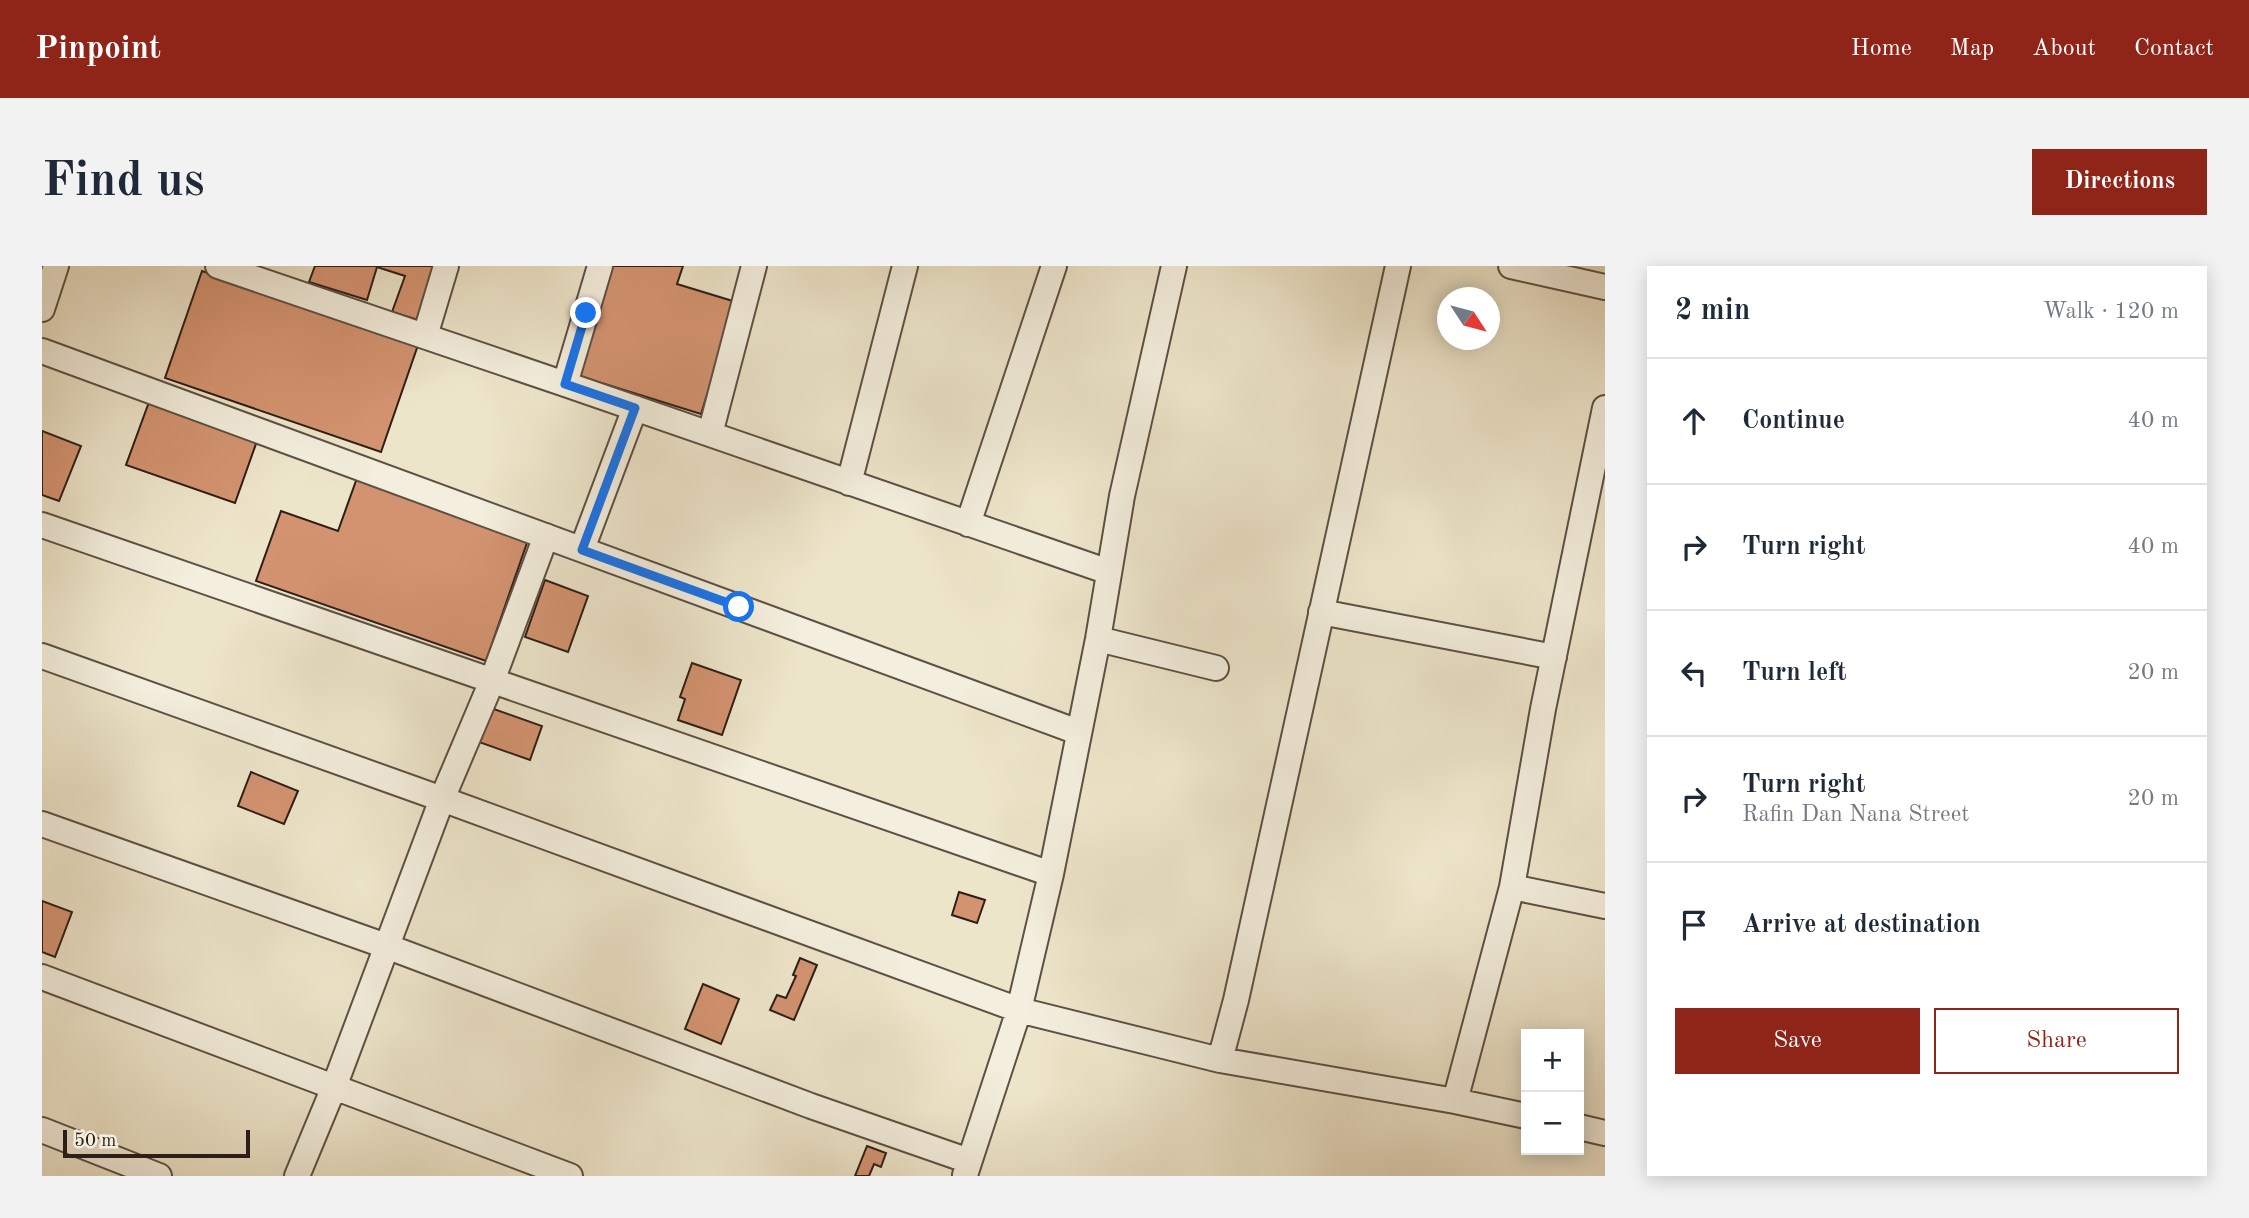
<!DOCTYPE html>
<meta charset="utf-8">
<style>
:root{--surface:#fff;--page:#f2f2f3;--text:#1f2937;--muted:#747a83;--line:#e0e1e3;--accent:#8f2418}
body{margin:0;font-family:"Old Standard TT",serif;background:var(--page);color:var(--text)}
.controls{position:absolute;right:21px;bottom:21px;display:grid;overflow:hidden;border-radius:0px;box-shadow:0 4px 18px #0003}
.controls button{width:63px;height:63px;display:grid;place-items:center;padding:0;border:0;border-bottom:2px solid var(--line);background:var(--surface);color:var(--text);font:35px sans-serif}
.compass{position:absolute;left:1395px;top:21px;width:63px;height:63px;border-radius:50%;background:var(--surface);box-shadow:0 4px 18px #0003;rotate:126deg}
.scale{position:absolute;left:21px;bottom:18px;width:187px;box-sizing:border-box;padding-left:7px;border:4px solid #2d1e18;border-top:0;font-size:19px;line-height:24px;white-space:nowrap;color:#2d1e18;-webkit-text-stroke:5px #f3eedd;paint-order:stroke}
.stop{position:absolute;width:21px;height:21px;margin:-16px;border:5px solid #1a73e8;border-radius:50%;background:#fff}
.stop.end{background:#1a73e8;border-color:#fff;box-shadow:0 2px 7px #0008}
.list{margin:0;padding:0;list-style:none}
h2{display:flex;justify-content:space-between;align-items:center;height:91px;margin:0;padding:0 28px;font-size:30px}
h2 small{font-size:23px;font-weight:400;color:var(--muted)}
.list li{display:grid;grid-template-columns:46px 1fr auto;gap:21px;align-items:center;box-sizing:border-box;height:126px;padding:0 28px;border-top:2px solid var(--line)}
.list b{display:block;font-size:26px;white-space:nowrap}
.list p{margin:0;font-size:23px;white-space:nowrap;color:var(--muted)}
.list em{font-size:23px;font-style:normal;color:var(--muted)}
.actions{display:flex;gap:14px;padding:21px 28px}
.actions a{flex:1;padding:16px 0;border:2px solid var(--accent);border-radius:0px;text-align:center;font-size:24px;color:var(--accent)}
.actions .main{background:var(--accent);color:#fff}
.icon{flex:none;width:38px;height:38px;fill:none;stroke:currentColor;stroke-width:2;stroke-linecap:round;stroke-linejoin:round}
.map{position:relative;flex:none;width:1563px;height:910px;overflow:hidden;border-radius:0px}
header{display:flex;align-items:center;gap:42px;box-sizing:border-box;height:98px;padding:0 35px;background:var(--accent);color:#fff}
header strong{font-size:33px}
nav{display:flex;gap:38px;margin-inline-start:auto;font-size:24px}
.intro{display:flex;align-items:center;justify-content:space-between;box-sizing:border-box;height:168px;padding:0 42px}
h1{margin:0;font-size:49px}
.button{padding:18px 32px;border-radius:0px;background:var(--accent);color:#fff;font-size:24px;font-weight:700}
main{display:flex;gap:42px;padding:0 42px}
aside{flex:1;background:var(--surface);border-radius:0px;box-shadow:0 4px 18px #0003}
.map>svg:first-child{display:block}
.building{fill:#d39370;stroke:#2d1e18;stroke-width:2}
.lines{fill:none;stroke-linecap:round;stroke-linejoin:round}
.minor-casing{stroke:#5d5044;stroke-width:28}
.minor{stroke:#f3eedd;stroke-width:24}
.route{stroke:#1a73e8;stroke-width:9}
</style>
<header>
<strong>Pinpoint</strong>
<nav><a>Home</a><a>Map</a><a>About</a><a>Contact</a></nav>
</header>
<div class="intro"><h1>Find us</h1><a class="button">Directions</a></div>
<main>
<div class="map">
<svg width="1563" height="910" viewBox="0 0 1563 910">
<rect width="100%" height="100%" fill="#ede5ca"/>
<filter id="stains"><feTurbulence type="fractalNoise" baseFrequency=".00286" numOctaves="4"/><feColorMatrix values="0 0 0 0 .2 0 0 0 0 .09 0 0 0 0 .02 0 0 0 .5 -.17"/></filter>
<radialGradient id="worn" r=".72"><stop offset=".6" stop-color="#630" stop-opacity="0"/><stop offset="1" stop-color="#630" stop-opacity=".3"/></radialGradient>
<path class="building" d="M273 0H400L383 56 350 46 363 10 335 1 325 34 267 16Z
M571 0H641L635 18 694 36 659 148 537 110Z
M160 5 376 79 339 186 123 112Z
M107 136 215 175 193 237 84 199Z
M0 165 39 180 17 235 0 229Z
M315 212 487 271 444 395 214 315 239 245 296 265Z
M503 314 546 330 526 386 483 371Z
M650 397 699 414 680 469 636 454 643 433 638 431Z
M446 441 500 460 488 494 434 475Z
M209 506 256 525 242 558 196 540Z
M917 626 943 634 935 657 910 649Z
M0 635 30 646 13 691 0 686Z
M758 692 775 699 752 754 728 744 735 729 744 732 754 710 751 709Z
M661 718 697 733 679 778 643 763Z
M825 880 844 887 839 901 832 898 827 910H813Z"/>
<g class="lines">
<defs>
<path id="minor" d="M176 0 523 118 1067 306
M1469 0 1563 21
M0 43 14 0
M383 70 404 0
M0 85 1036 466
M523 118 558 0
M668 168 712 0
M807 217 863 0
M926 258 1012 0
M0 259 1009 608
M540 283 593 142
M1279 346 1512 391
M1056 373 1174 402
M0 390 400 533 977 744 1178 794 1194 734 1356 0
M0 558 344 680 769 840 927 895
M1470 621 1563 640
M0 711 528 910
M1178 794 1413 835 1484 850
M1413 835 1470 621 1501 443 1563 142
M1537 861 1563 867
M0 864 117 910
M923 909 977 744 1009 608 1056 373 1080 230 1132 0
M255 910 292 821 400 533 450 415 504 270"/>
</defs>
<use href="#minor" class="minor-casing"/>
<use href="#minor" class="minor"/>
</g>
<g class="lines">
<path class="route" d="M544 47 523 118 593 142 540 284 697 341"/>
</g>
<rect width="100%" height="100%" filter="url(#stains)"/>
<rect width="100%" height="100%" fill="url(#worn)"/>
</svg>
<div class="controls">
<button>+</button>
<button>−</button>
</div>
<svg class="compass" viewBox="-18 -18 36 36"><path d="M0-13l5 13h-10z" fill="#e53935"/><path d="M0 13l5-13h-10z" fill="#747a83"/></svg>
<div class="scale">50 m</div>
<div class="stop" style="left:697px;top:341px"></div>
<div class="stop end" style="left:544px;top:47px"></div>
</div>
<aside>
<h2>2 min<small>Walk · 120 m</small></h2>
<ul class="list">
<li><svg class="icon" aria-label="ahead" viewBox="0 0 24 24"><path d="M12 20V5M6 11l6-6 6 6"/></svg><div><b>Continue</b></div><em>40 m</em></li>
<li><svg class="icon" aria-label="right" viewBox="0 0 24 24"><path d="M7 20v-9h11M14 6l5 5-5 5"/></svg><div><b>Turn right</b></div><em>40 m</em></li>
<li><svg class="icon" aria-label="left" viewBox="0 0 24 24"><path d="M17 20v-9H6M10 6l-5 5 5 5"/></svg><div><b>Turn left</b></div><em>20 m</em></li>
<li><svg class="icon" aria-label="right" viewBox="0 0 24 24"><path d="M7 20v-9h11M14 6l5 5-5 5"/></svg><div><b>Turn right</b><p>Rafin Dan Nana Street</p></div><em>20 m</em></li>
<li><svg class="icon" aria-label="arrive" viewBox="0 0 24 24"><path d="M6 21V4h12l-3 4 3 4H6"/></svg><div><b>Arrive at destination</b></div></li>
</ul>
<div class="actions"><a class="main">Save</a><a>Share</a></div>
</aside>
</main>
